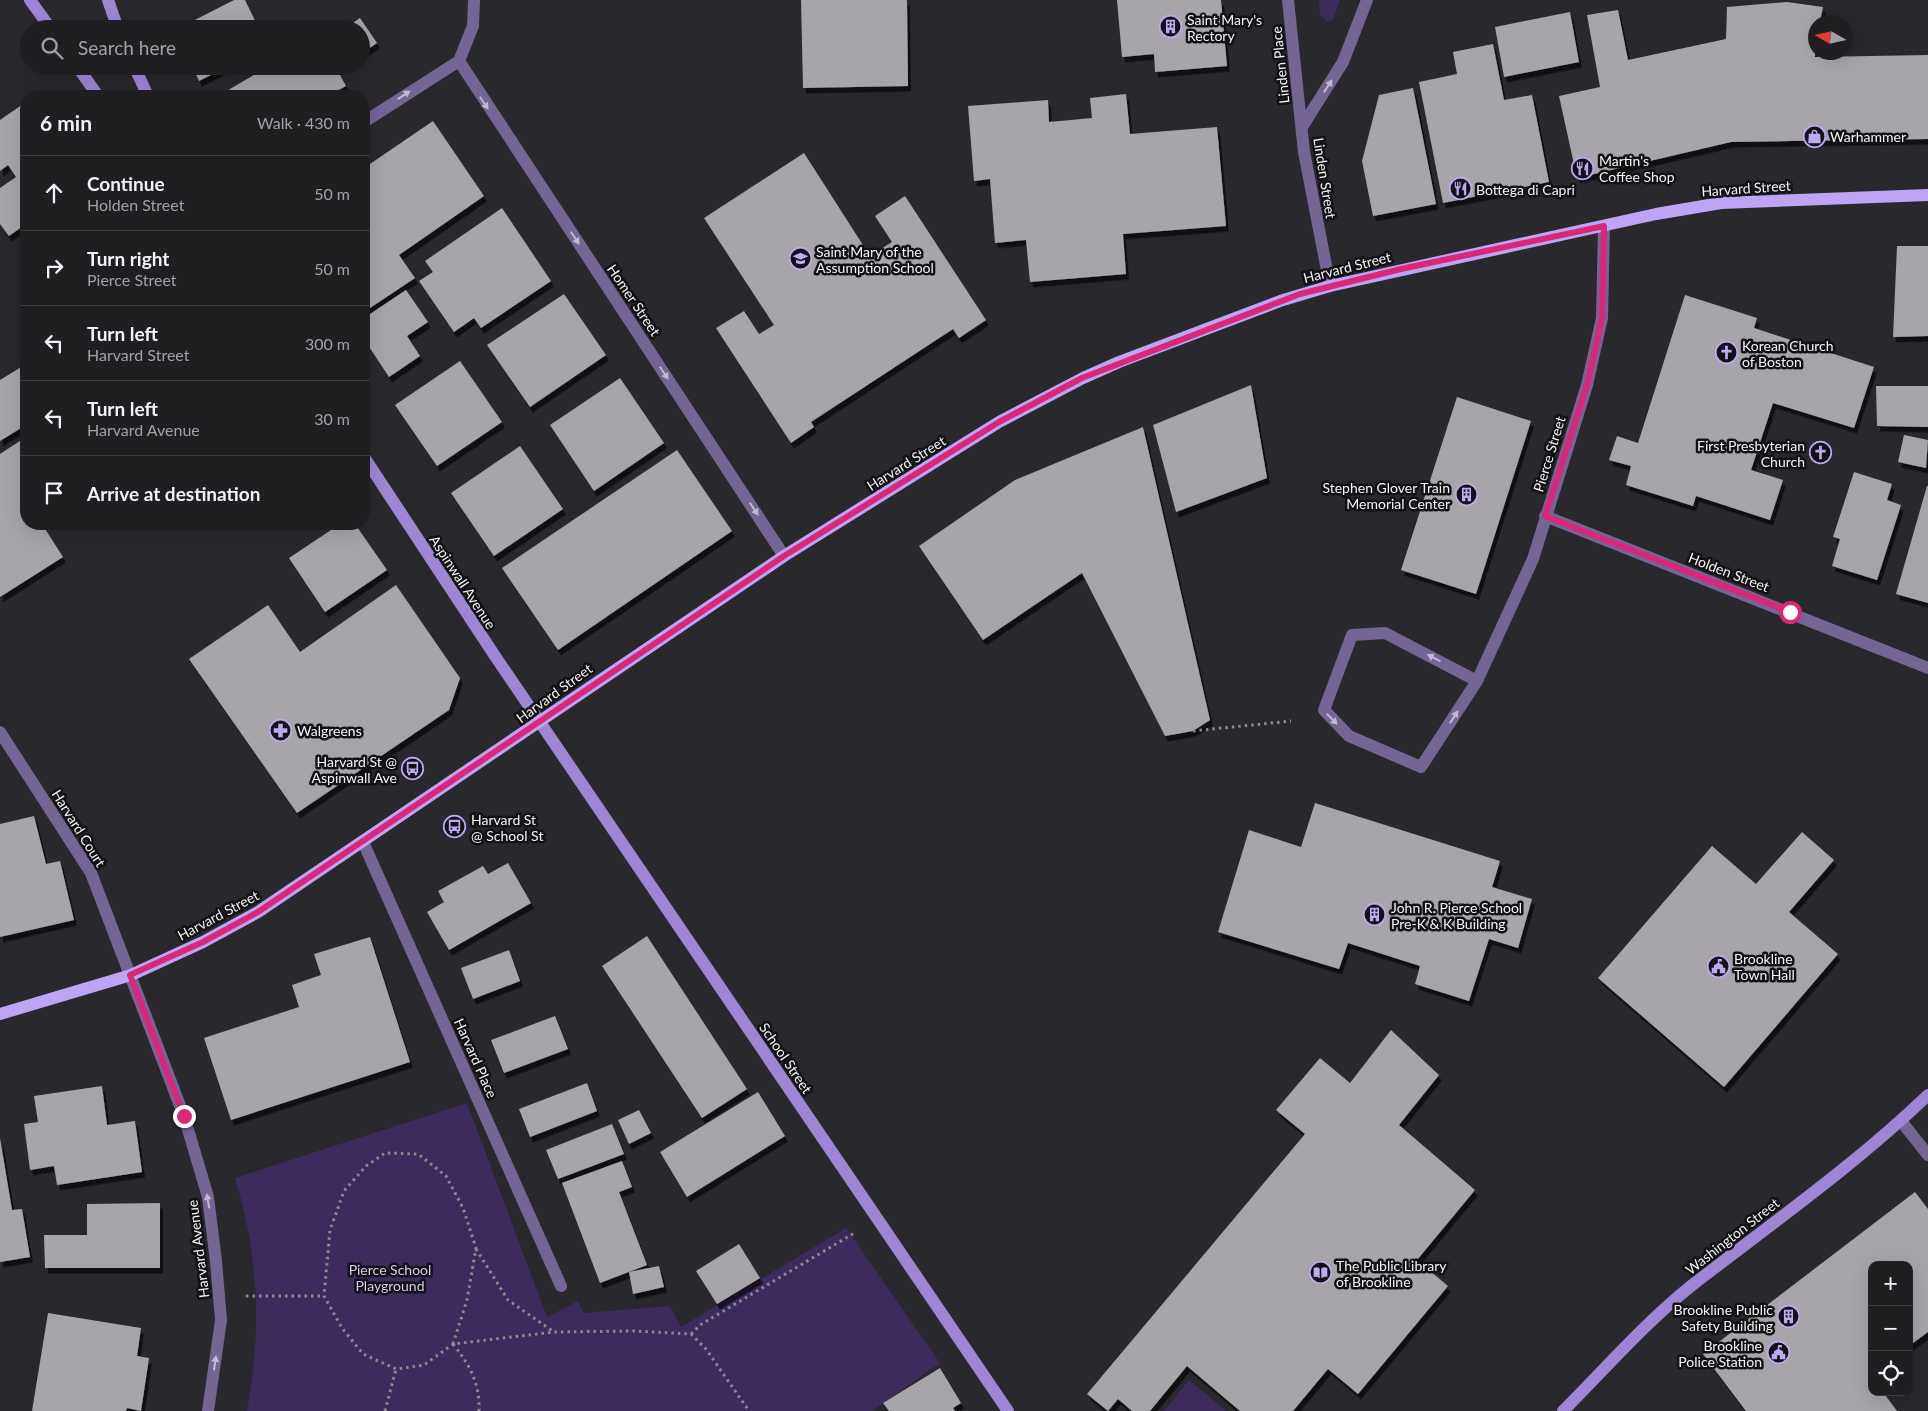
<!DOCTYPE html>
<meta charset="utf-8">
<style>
:root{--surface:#1f1e21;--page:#27272a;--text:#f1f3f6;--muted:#a1a2a5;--line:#3c3c3f}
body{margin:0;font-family:Lato,sans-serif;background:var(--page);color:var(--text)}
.controls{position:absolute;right:15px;bottom:15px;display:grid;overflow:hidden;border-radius:10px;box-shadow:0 5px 20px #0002}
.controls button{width:45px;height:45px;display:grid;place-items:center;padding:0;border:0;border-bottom:1px solid var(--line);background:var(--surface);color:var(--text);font:25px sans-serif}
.compass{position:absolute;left:1808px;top:15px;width:45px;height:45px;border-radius:50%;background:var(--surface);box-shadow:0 5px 20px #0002;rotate:279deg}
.stop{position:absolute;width:15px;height:15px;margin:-11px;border:4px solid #db2777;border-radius:50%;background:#fff}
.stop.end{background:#db2777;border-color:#fff;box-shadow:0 1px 5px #0008}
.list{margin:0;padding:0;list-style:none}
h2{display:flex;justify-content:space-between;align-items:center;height:65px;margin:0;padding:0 20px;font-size:21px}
h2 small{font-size:16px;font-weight:400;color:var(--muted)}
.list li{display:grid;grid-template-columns:32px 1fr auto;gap:15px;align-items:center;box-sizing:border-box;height:75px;padding:0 20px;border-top:1px solid var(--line)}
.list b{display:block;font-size:19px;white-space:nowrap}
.list p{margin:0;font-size:16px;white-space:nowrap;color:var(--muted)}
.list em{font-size:16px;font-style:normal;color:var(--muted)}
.icon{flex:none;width:28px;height:28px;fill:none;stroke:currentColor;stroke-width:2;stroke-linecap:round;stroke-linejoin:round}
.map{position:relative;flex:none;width:1928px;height:1411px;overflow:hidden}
.search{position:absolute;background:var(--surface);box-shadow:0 5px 20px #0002;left:20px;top:20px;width:350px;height:55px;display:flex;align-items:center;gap:12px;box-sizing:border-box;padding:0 18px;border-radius:28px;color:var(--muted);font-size:19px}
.panel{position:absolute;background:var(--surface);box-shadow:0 5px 20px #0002;left:20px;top:90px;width:350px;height:440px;border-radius:20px}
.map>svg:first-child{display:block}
.green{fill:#3d2b5e}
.building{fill:#a7a5aa;filter:url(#shadow)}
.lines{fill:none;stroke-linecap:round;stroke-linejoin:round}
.path{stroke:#8b8b8e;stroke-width:3;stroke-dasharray:2.5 4;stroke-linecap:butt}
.minor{stroke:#746595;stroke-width:12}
.secondary{stroke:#9e86d4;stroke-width:12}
.primary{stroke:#bda4f5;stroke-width:12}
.oneway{fill:#c1bbcf}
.route{stroke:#db2777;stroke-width:6}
.labels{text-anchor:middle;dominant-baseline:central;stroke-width:5;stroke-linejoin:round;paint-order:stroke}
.poi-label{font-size:14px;fill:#f4f4f6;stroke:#121113;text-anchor:start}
.street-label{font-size:14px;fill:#f4f4f6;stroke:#121113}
.park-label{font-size:14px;fill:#d6cbf3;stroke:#121113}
</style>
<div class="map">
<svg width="1928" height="1411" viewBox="0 0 1928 1411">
<defs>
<filter id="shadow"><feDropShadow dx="3" dy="5.5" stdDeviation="0" flood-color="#0009"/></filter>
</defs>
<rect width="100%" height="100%" fill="#29282c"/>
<path class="green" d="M1319 0H1340L1333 20 1328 22 1320 15Z
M467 1103 547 1317 578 1301 584 1313 670 1306 681 1327 846 1228 940 1363 872 1411H247C262 1329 259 1258 235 1178Z
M1189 1380 1226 1411H1164Z"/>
<path class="building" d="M234 0H245L259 29H177Z
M801 0H907L908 86 803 88Z
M1117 0H1221L1227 66 1155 72 1154 54 1122 57Z
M1787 2 1823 7 1820 22H1816L1815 57 1928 55V139L1731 142 1577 178 1559 96 1600 87 1587 15 1618 10 1628 60 1726 39 1727 7Z
M1570 12 1579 62 1504 77 1495 27Z
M360 18 377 43 361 54V29H344Z
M1493 44 1504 100 1532 95 1549 182 1443 203 1419 82 1457 74 1453 52Z
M192 66H229L199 81Z
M269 66H335L346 86 328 96H218Z
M1413 88 1436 204 1373 216 1362 161 1379 95Z
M1126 94 1130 134 1217 127 1226 226 1123 234 1126 274 1030 282 1026 240 995 243 990 179 974 181 968 106 1048 100 1049 122 1092 118 1090 98Z
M26 102V224L9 236 0 224V188L16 177 8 165 0 171V120Z
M433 121 484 196 399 255 415 278 364 312V168Z
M804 153 870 256 892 242 875 216 905 196 986 320 959 338 953 329 811 422 814 427 791 443 716 328 744 311 759 334 774 325 704 218Z
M502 208 551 281 481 328 474 318 454 332 419 281 433 272 425 261Z
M1897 246H1928V336L1893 337Z
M406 290 428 322 407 336 420 356 389 377 364 339V318Z
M564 294 606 355 530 407 487 345Z
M1685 295 1757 318 1754 328 1874 367 1854 428 1773 403 1751 470 1783 480 1770 520 1696 496 1693 506 1626 485 1631 466 1609 460 1617 436 1638 443Z
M460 361 502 422 437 466 395 405Z
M26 364V425L0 441V380Z
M620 378 664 443 594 491 550 425Z
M1251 385 1267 478 1176 512 1153 425Z
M1876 386H1928V427L1877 426Z
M1457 397 1531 421 1476 594 1401 570Z
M1143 427 1210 720 1193 731 1165 736 1082 573 983 640 919 546 1015 480Z
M1904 435 1928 440 1926 468 1898 462Z
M26 437V524H42L63 557 0 597V454Z
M520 446 563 509 494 556 451 493Z
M677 450 732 531 558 650 502 568Z
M1854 472 1892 484 1887 500 1901 505 1877 580 1832 566 1840 539 1833 537Z
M1927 486H1928V603L1896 594Z
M340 524H355L387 570 325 612 289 558Z
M396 585 460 678 449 710 297 813 189 659 268 605 300 652Z
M1315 803 1500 861 1492 887 1532 899 1518 948 1489 939 1469 1001 1415 984 1420 966 1348 943 1339 969 1218 932 1249 830 1301 847Z
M34 816 46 864 60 861 74 920 0 937V824Z
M1802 832 1834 860 1789 912 1838 954 1724 1087 1598 978 1712 846 1756 884Z
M508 863 531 903 449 950 427 912 444 902 438 891 483 866 488 874Z
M647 936 747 1089 702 1118 602 966Z
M370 937 410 1062 231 1120 204 1038 299 1007 292 985 321 975 314 954Z
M509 950 520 981 473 999 461 968Z
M555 1016 568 1049 504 1073 491 1040Z
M1391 1030 1439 1075 1399 1125 1475 1190 1417 1260 1448 1286 1358 1394 1328 1369 1293 1411H1240L1187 1366 1150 1411H1132L1118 1399 1108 1411 1087 1394 1305 1134 1276 1110 1320 1058 1350 1083Z
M587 1083 597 1111 530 1137 519 1109Z
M102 1086 107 1125 135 1121 142 1172 57 1185 54 1166 30 1170 24 1124 38 1122 34 1096Z
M758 1092 785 1136 687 1197 660 1152Z
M639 1110 651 1133 629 1144 618 1120Z
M612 1124 624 1154 558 1179 546 1150Z
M0 1138 12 1210 22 1209 30 1257 0 1262Z
M622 1161 632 1187 619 1192 647 1265 600 1283 562 1183Z
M1915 1192 1928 1209V1332L1909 1346V1265H1872V1392H1883L1897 1411H1746L1703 1354Z
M160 1203V1268H45L44 1235H87V1204Z
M739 1244 760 1278 717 1304 696 1271Z
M659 1266 664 1287 633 1294 629 1272Z
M48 1313 141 1328 137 1356 149 1358 141 1411 127 1408 126 1411H32Z
M940 1368 961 1403 953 1408 955 1411H889L883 1403Z"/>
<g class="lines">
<path class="path" d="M1193 731 1291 721
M476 1249 508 1300 554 1332
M246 1296H324
M691 1334 700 1325 856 1232
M453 1344 467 1300 476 1248 463 1208 446 1176 418 1154 385 1153 366 1166 344 1191 330 1230 324 1296 342 1328 363 1354 396 1369 424 1365 453 1344 554 1332 634 1331 691 1334 706 1349 749 1411
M453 1344C470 1365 480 1384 479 1411
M385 1411 396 1369"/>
<path class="minor" d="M1288 0 1304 152 1330 286
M459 61 784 556
M364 122 459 61 473 26 474 0
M1302 127 1343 62 1367 0
M1545 516 1928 668
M1477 681 1385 633 1352 635 1324 710 1349 736 1421 767 1477 681 1533 559 1587 385 1602 318 1604 226
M0 732 91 873 184 1116 208 1197 216 1261 221 1320 208 1411
M363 842 561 1286
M1901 1121 1928 1155"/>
<path class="secondary" d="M30 0 51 29
M108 0 118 29
M77 66 98 96
M134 66 148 96
M364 457 495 656 1008 1411
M1563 1411C1605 1369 1645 1323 1691 1286 1771 1224 1855 1165 1928 1095"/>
<path class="primary" d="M0 1014 131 975 203 942 258 912 784 556 999 422 1083 378 1119 362 1283 300 1330 286 1656 214 1721 203 1928 195"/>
</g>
<defs><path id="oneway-solid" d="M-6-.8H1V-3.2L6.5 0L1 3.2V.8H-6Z" transform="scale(1.25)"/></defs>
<g class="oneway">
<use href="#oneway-solid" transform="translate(1328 86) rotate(-57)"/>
<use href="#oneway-solid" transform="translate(404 95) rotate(-34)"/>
<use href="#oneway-solid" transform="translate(484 103) rotate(56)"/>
<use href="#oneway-solid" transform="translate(575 238) rotate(56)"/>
<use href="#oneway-solid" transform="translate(664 373) rotate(56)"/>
<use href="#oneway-solid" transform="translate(754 509) rotate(56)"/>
<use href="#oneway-solid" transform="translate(1434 658) rotate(-153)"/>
<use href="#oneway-solid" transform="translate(1454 717) rotate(-57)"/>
<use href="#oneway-solid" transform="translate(1332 719) rotate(46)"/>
<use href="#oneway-solid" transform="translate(208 1201) rotate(-100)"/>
<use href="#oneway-solid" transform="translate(215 1363) rotate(-82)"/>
</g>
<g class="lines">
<path class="route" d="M184 1116 130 975 203 942 258 912 784 556 999 422 1082 378 1300 294 1401 269 1604 226 1602 318 1587 385 1545 516 1790 612"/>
</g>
<defs>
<symbol id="building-ring" viewBox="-11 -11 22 22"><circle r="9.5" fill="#121113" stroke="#bfa9f4" stroke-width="1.5"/><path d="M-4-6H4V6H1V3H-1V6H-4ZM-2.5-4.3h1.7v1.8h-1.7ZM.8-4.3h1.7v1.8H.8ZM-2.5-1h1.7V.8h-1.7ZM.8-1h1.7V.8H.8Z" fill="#bfa9f4"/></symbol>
<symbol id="shop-ring" viewBox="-11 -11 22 22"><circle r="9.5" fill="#121113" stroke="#bfa9f4" stroke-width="1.5"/><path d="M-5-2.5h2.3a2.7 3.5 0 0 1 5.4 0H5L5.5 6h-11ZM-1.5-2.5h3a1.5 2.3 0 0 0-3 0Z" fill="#bfa9f4"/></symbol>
<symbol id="restaurant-ring" viewBox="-11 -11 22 22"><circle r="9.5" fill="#121113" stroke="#bfa9f4" stroke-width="1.5"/><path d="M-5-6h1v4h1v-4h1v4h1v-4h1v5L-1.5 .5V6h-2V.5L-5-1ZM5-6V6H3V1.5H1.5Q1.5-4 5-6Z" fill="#bfa9f4"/></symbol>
<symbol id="school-ring" viewBox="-11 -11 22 22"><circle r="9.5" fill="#121113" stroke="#bfa9f4" stroke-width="1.5"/><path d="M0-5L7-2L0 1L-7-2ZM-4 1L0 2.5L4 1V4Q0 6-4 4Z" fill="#bfa9f4"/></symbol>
<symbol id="church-ring" viewBox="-11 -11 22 22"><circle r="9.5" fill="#121113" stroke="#bfa9f4" stroke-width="1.5"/><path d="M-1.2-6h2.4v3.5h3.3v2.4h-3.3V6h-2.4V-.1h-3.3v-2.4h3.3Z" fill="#bfa9f4"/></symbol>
<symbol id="pharmacy-ring" viewBox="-11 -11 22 22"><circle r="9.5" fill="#121113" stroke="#bfa9f4" stroke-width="1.5"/><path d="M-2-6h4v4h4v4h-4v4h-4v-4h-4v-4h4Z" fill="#bfa9f4"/></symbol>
<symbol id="bus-ring" viewBox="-11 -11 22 22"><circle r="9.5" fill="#121113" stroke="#bfa9f4" stroke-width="1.5"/><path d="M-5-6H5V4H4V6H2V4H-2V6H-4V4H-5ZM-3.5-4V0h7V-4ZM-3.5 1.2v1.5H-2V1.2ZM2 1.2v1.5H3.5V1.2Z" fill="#bfa9f4"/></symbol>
<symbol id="civic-ring" viewBox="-11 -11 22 22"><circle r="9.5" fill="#121113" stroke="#bfa9f4" stroke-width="1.5"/><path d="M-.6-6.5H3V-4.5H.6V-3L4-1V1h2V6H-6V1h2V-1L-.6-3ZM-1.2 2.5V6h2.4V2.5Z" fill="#bfa9f4"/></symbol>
<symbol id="library-ring" viewBox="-11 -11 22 22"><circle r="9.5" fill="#121113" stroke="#bfa9f4" stroke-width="1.5"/><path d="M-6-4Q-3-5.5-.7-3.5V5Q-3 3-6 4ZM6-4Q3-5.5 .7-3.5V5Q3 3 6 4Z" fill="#bfa9f4"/></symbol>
</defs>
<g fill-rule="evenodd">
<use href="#building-ring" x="1158" y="14" width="25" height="25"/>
<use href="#shop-ring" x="1802" y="124" width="25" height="25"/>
<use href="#restaurant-ring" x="1570" y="156" width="25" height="25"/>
<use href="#restaurant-ring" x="1448" y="176" width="25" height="25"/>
<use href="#school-ring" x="788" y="246" width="25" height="25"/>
<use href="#church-ring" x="1714" y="340" width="25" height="25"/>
<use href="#church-ring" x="1808" y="440" width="25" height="25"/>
<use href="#building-ring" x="1454" y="482" width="25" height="25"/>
<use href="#pharmacy-ring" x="268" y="718" width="25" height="25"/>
<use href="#bus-ring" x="400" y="756" width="25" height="25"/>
<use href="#bus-ring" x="442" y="814" width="25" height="25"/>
<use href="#building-ring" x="1362" y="902" width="25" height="25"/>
<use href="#civic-ring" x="1706" y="954" width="25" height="25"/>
<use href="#library-ring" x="1308" y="1260" width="25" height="25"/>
<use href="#building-ring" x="1776" y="1304" width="25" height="25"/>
<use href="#civic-ring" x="1766" y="1340" width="25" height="25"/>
</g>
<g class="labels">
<g class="poi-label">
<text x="1187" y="19">Saint Mary's<tspan x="1187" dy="16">Rectory</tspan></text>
<text x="1830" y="136">Warhammer</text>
<text x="1599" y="160">Martin's<tspan x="1599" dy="16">Coffee Shop</tspan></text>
<text x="1476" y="189">Bottega di Capri</text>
<text x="816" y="251">Saint Mary of the<tspan x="816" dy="16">Assumption School</tspan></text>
<text x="1742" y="345">Korean Church<tspan x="1742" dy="16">of Boston</tspan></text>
<text x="1805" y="445" text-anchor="end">First Presbyterian<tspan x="1805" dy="16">Church</tspan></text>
<text x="1450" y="487" text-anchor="end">Stephen Glover Train<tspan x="1450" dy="16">Memorial Center</tspan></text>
<text x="297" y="730">Walgreens</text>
<text x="397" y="761" text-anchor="end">Harvard St @<tspan x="397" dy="16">Aspinwall Ave</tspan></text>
<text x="471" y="819">Harvard St<tspan x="471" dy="16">@ School St</tspan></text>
<text x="1391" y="907">John R. Pierce School<tspan x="1391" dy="16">Pre-K &amp; K Building</tspan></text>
<text x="1734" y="958">Brookline<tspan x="1734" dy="16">Town Hall</tspan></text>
<text x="1336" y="1265">The Public Library<tspan x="1336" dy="16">of Brookline</tspan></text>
<text x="1773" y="1309" text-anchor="end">Brookline Public<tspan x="1773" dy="16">Safety Building</tspan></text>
<text x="1762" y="1345" text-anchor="end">Brookline<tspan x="1762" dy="16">Police Station</tspan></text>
</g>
<g class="street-label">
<text transform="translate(1280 65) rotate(-96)">Linden Place</text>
<text transform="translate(1325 178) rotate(81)">Linden Street</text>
<text transform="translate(1746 188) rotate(-4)">Harvard Street</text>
<text transform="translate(1347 267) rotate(-14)">Harvard Street</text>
<text transform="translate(634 300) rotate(56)">Homer Street</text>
<text transform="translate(1549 454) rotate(-73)">Pierce Street</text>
<text transform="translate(906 463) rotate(-32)">Harvard Street</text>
<text transform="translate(1729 572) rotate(21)">Holden Street</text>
<text transform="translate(463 582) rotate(57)">Aspinwall Avenue</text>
<text transform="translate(554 693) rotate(-36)">Harvard Street</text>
<text transform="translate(79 828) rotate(58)">Harvard Court</text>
<text transform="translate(218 915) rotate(-28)">Harvard Street</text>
<text transform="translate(476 1058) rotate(66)">Harvard Place</text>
<text transform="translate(786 1058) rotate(56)">School Street</text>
<text transform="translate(1732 1236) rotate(-38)">Washington Street</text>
<text transform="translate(198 1249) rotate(-97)">Harvard Avenue</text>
</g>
<g class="park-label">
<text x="390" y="1269">Pierce School<tspan x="390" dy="16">Playground</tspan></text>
</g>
</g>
</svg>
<div class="controls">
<button>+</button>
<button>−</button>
<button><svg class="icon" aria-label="locate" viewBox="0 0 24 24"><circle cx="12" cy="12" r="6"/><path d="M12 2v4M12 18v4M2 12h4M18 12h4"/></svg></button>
</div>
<svg class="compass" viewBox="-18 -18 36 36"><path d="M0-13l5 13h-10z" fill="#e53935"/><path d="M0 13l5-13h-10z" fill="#a1a2a5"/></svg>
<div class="stop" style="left:1790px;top:612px"></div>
<div class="stop end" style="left:184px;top:1116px"></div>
<div class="search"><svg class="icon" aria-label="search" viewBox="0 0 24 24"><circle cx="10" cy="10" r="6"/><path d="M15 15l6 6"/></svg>Search here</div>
<section class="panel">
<h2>6 min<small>Walk · 430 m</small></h2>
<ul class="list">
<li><svg class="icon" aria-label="ahead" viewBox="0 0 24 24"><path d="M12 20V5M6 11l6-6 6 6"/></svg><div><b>Continue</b><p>Holden Street</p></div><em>50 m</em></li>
<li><svg class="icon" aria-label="right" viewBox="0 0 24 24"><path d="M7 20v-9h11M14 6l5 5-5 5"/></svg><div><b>Turn right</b><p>Pierce Street</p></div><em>50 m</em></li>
<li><svg class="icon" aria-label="left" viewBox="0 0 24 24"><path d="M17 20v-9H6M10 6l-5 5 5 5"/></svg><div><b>Turn left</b><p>Harvard Street</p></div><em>300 m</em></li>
<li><svg class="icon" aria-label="left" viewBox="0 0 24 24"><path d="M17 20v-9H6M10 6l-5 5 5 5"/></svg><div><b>Turn left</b><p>Harvard Avenue</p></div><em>30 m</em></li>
<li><svg class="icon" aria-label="arrive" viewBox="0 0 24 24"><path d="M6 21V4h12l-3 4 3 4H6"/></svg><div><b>Arrive at destination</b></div></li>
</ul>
</section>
</div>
